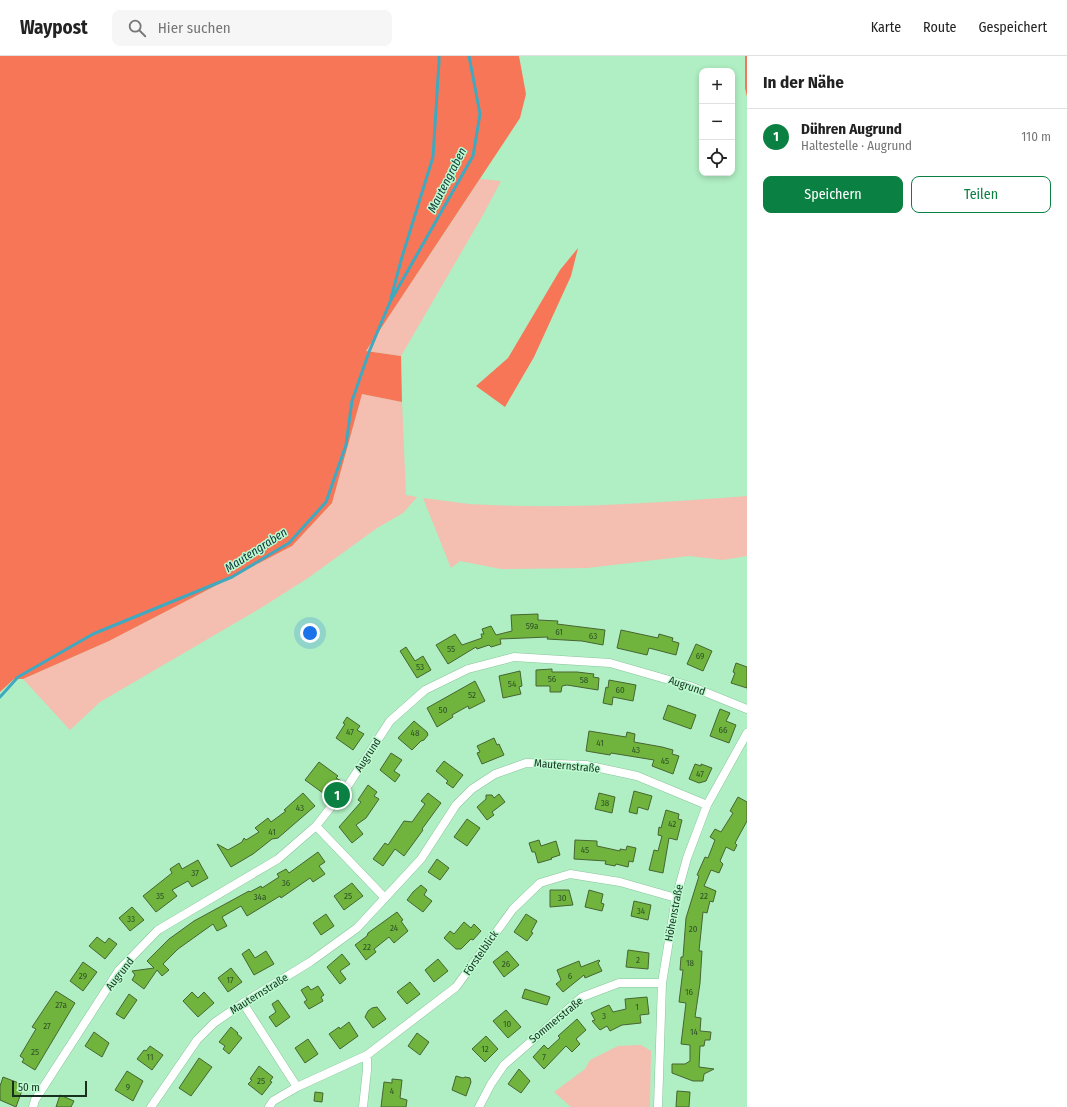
<!DOCTYPE html>
<html lang="de">
<meta charset="utf-8">
<style>
:root{--surface:#fff;--page:#f6f6f6;--text:#222;--muted:#767676;--line:#e0e0e0;--accent:#0b8043}
body{margin:0;font-family:"Fira Sans Condensed",sans-serif;background:var(--page);color:var(--text)}
.controls{position:absolute;right:12px;top:12px;display:grid;overflow:hidden;border-radius:8px;box-shadow:0 2px 6px #0003}
.controls button{width:36px;height:36px;display:grid;place-items:center;padding:0;border:0;border-bottom:1px solid var(--line);background:var(--surface);color:var(--text);font:20px sans-serif}
.scale{position:absolute;left:12px;bottom:10px;width:75px;box-sizing:border-box;padding-left:4px;border:2px solid #173020;border-top:0;font-size:11px;line-height:14px;white-space:nowrap;color:#173020;-webkit-text-stroke:3px #bcfbd0;paint-order:stroke}
.you{position:absolute;left:310px;top:577px;width:14px;height:14px;margin:-10px;border:3px solid #fff;border-radius:50%;background:#1a73e8;box-shadow:0 0 0 6px #1a73e833}
.badge{display:grid;place-items:center;width:26px;height:26px;border-radius:50%;background:var(--accent);color:#fff;font-size:13px;font-weight:700}
.pin{position:absolute;translate:-50% -50%;border:2px solid #fff;box-shadow:0 1px 4px #0006}
.list{margin:0;padding:0;list-style:none}
h2{display:flex;justify-content:space-between;align-items:center;height:52px;margin:0;padding:0 16px;font-size:17px}
h2 small{font-size:13px;font-weight:400;color:var(--muted)}
.list li{display:grid;grid-template-columns:26px 1fr auto;gap:12px;align-items:center;box-sizing:border-box;height:56px;padding:0 16px;border-top:1px solid var(--line)}
.list b{display:block;font-size:15px;white-space:nowrap}
.list p{margin:0;font-size:13px;white-space:nowrap;color:var(--muted)}
.list em{font-size:13px;font-style:normal;color:var(--muted)}
.actions{display:flex;gap:8px;padding:12px 16px}
.actions a{flex:1;padding:9px 0;border:1px solid var(--accent);border-radius:8px;text-align:center;font-size:14px;color:var(--accent)}
.actions .main{background:var(--accent);color:#fff}
.icon{flex:none;width:22px;height:22px;fill:none;stroke:currentColor;stroke-width:2;stroke-linecap:round;stroke-linejoin:round}
.map{position:relative;flex:none;width:747px;height:1051px;overflow:hidden}
header{display:flex;align-items:center;gap:24px;box-sizing:border-box;height:56px;padding:0 20px;background:var(--surface);border-bottom:1px solid var(--line)}
header strong{font-size:19px}
nav{display:flex;gap:22px;margin-inline-start:auto;font-size:14px}
.search{width:280px;height:36px;background:var(--page);display:flex;align-items:center;gap:10px;box-sizing:border-box;padding:0 14px;border-radius:8px;color:var(--muted);font-size:15px}
main{display:flex}
aside{flex:1;background:var(--surface)}
.map>svg:first-child{display:block}
.green{fill:#f4beb0}
.forest{fill:#f87658}
.lines{fill:none;stroke-linecap:round;stroke-linejoin:round}
.stream{stroke:#40a9bf;stroke-width:3}
.building{fill:#70b43e;stroke:#466532}
.minor-casing{stroke:#88c59c;stroke-width:9}
.minor{stroke:#fff;stroke-width:8}
.labels{text-anchor:middle;dominant-baseline:central;stroke-width:3;stroke-linejoin:round;paint-order:stroke}
.number-label{font-size:9px;fill:#2d5128}
.street-label{font-size:11px;fill:#173020;stroke:#bcfbd0}
.water-label{font-size:12px;font-style:italic;fill:#13323a;stroke:#bcfbd0}
</style>
<header>
<strong>Waypost</strong>
<div class="search"><svg class="icon" aria-label="search" viewBox="0 0 24 24"><circle cx="10" cy="10" r="6"/><path d="M15 15l6 6"/></svg>Hier suchen</div>
<nav><a>Karte</a><a>Route</a><a>Gespeichert</a></nav>
</header>
<main>
<div class="map">
<svg width="747" height="1051" viewBox="0 0 747 1051">
<rect width="100%" height="100%" fill="#b0eec3"/>
<path class="green" d="M480 123 501 125 483 159 401 300 366 295Z
M362 338 402 346 406 439 417 441 403 457 377 472 308 522 264 550 100 646 70 674 23 623 109 585 292 490 332 447Z
M747 440V500L723 504 689 500 587 512 501 513 460 505 451 512 423 442C438 444 454 446 469 448 561 454 655 447 747 440Z
M641 989 651 995 650 1051H571L554 1036 585 1013 590 1004 618 990Z"/>
<path class="forest" d="M0 0H519L526 38 520 62 366 295 401 300 402 346 362 338 332 447 292 490 109 585 23 623H14L0 636Z
M745 0H747V41L745 32Z
M578 192 571 220 534 301 505 351 476 330 508 302 560 214Z"/>
<g class="lines">
<path class="stream" d="M391 242 402 201 433 101 439 6V0
M0 641 18 621 93 578 232 521 289 487 326 446 346 389 352 345 369 296 390 246 473 100 480 58 469 0"/>
</g>
<path class="building" d="M538 558V564L558 565 557 568 605 574 603 589 582 585 547 583 548 581 500 583 501 588 491 591 489 589 477 593 476 591 448 608 436 589 455 578 462 589 482 582 481 578H484L482 573 491 570 496 579 512 575 511 559Z
M621 574 658 582 659 578 673 582 672 585 679 587 676 599 649 592 647 599 617 592Z
M696 588 712 595 703 615 687 608Z
M406 591 415 605 423 600 431 614 417 622 400 595Z
M736 607 747 611V632L731 627 735 617 733 616Z
M552 613V616H577L594 618 593 621 599 622 598 634 567 629 562 630 561 636H550V630H536V614Z
M520 615 522 630 519 631 521 638 503 642 499 620Z
M609 624 636 629 633 645 613 641 612 649 603 647 606 631 608 632Z
M475 625 485 645 469 653 468 650 452 659 453 661 437 671 427 652Z
M668 649 696 659 691 673 663 663Z
M720 653 730 657 726 665 736 669 729 687 710 680Z
M347 661 360 670 357 674 364 678 353 694 336 682 345 668 343 667Z
M414 665 427 676 428 679 424 684 421 685 412 694 398 682Z
M589 675 626 681 627 676 635 678 634 686 662 691 673 694 672 698 679 700 673 718 652 710 654 704 611 697 610 699 586 695Z
M494 682 497 689 499 688 504 699 482 708 477 697 480 696 477 690Z
M391 697 402 704 394 715 400 719 395 726 380 714Z
M444 705 463 719 453 732 446 727 448 725 436 715Z
M319 706 338 720 336 722 341 725 333 736 327 732 323 737 305 724Z
M695 708 701 710V708L712 712 706 725 699 727 689 723Z
M368 729 377 736 374 740 379 743 366 762 356 769 363 778 352 787 339 771 361 746 358 744Z
M634 735 652 740 648 754 638 751 637 758 629 756Z
M303 737 315 750 278 782 272 783 253 798 231 811 217 788 228 794 242 786 244 782 246 784 259 776 255 772 268 762 271 766 286 755 284 754Z
M428 737 441 747 422 773 423 774 404 800 395 793 383 810 373 803 385 787 388 789 404 765 412 766 425 748 421 745Z
M599 737 615 741 612 757 595 753Z
M499 738 505 746 492 756 494 759 487 764 477 751 486 743V739H492L494 742Z
M738 741 747 746V765L735 787 737 789 734 795 726 791 720 805 723 808 719 817 711 814 704 830 716 835 713 846 710 845 707 857 703 856 699 895H702L700 927 695 961 701 962 700 975 711 976 710 984H705L704 990H700L699 1011 714 1013 704 1018 703 1025H693L672 1017V1008H685L690 1005V989L681 988 686 947 679 946 683 914H680L681 901H683L686 862 699 820 697 819 705 801 708 802 715 784 710 781 715 773 721 776 733 757 730 755Z
M666 754 679 758 678 763 682 764 677 784 669 782 663 817 649 814 654 794 658 795 662 780 658 779 659 771 661 772Z
M467 763 480 772 467 790 454 781Z
M539 784 541 790 556 785 560 799 551 802 552 803 538 807 535 796H532L529 787Z
M575 784 597 785V790L620 795V793L626 794 627 790 636 792 633 806 629 805 628 811 616 808 615 810 605 808 606 805 574 803Z
M318 796 325 806 319 810 325 818 313 826 310 822 281 842 280 840 247 860 241 850 222 861 227 870 217 875 213 868 178 893 163 908 169 914 162 920 157 914 144 933 132 924 135 919 132 915 154 912 147 905 169 883 194 865 249 835 250 836 261 830 262 832 279 821 277 818 286 813 289 817Z
M437 803 449 812 440 824 428 816Z
M198 804 208 822 192 831 188 825 172 834 177 840 156 856 143 840 172 817 170 813 179 807 182 813Z
M352 827 363 840 344 854 334 840Z
M421 829 427 834 424 839 432 845 423 856 407 844 413 836Z
M550 834H569L573 849 550 851Z
M589 834 603 838 601 847 604 848 602 855 585 851Z
M634 845 651 849 648 864 631 860Z
M132 851 144 864 130 875 119 862Z
M397 856 403 864 401 865 408 875 394 887 389 881 374 893 376 896 366 904 355 889 367 880 368 877Z
M326 858 334 870 321 879 313 867Z
M526 858 537 865 531 876 533 877 527 885 514 876Z
M464 866 471 872 474 868 481 875 473 884 471 883 461 893H456L444 882 450 875 454 878Z
M97 881 105 887 109 882 117 888 105 903 89 890Z
M249 893 255 902 266 895 274 908 254 919 242 898Z
M628 894 649 897 648 913 626 911Z
M507 895 519 909 504 921 493 906Z
M342 898 350 908 340 915 346 923 340 928 327 911Z
M438 903 448 915 434 926 425 914Z
M599 904 600 905 598 907 602 915 585 922 584 919 563 936 556 928 561 924 557 914 579 905 581 911Z
M83 906 97 916 83 935 70 925Z
M231 912 242 926 228 936 218 922Z
M410 926 420 938 407 948 397 936Z
M308 930 311 934 318 930 324 939 321 941 323 945 309 953 304 946 307 944 301 934Z
M525 933 550 941 547 949 522 942Z
M56 935 75 947 35 1014 22 1006 24 1003 20 1000 36 973 32 971Z
M192 936 198 942 204 936 214 947 198 961 183 945Z
M129 938 137 944 124 963 116 958Z
M647 941 649 958 640 959 641 967 622 969 610 975 607 970 600 974 592 965 595 964 591 957 609 949 613 956 626 953 625 943Z
M278 944 290 961 276 971 269 961 276 956 272 948Z
M377 951 386 963 373 972 365 961 368 955 372 952Z
M506 954 521 971 508 982 493 965Z
M577 963 586 974 576 983 580 988 572 996 566 990 544 1013 533 1001 544 989 548 993 560 982 558 980Z
M349 966 358 980 340 993 329 978 339 971 340 973Z
M231 971 238 977 237 978 242 982 229 998 223 993 225 990 219 986Z
M94 976 109 987 102 1001 85 990Z
M417 977 429 986 420 999 408 990Z
M486 980 498 993 485 1006 472 993Z
M308 983 318 998 305 1007 295 992Z
M150 990 163 999 152 1014 137 1003 144 994 146 995Z
M199 1002 212 1011 191 1040 179 1032Z
M259 1010 273 1021 270 1025 272 1026 262 1039 248 1028 252 1024 250 1023Z
M519 1013 530 1025 521 1037 508 1028Z
M127 1015 143 1025 133 1045 115 1034Z
M456 1020 463 1022 465 1021 470 1022 471 1026 466 1040 452 1034Z
M3 1021 24 1029 16 1051 0 1044V1030Z
M392 1023 402 1024 400 1042 407 1044 406 1051H381L384 1026 392 1027Z
M677 1035 690 1036 689 1051H676Z
M315 1036 323 1037 322 1046 314 1045Z
M60 1039 74 1045 71 1051H56Z"/>
<g class="lines">
<defs>
<path id="minor" d="M316 770 385 842
M243 947 297 1031
M33 1051 35 1044 119 914 158 874 278 803 316 770 349 728 390 665 425 634 468 613 514 601 610 607 690 630 747 653
M151 1051 197 984 214 967 243 947 310 906 357 872 421 803 456 749 472 733 495 718 526 707 586 709 637 720 707 749
M269 1051 273 1045 297 1031 367 999 456 931 513 853 540 827 570 818 620 826 676 842
M363 1051 367 1014V999
M479 1051 491 1028 504 1009 582 941 619 927H662
M658 1051 662 927 676 842 687 802 707 749 747 677"/>
</defs>
<use href="#minor" class="minor-casing"/>
<use href="#minor" class="minor"/>
</g>
<g class="labels">
<g class="number-label">
<text x="532" y="570">59a</text>
<text x="559" y="576">61</text>
<text x="593" y="580">63</text>
<text x="451" y="593">55</text>
<text x="700" y="600">69</text>
<text x="420" y="611">53</text>
<text x="552" y="623">56</text>
<text x="584" y="624">58</text>
<text x="512" y="628">54</text>
<text x="620" y="634">60</text>
<text x="472" y="639">52</text>
<text x="443" y="654">50</text>
<text x="723" y="674">66</text>
<text x="350" y="676">47</text>
<text x="415" y="677">48</text>
<text x="600" y="687">41</text>
<text x="636" y="694">43</text>
<text x="665" y="705">45</text>
<text x="700" y="718">47</text>
<text x="605" y="747">38</text>
<text x="300" y="752">43</text>
<text x="672" y="768">42</text>
<text x="272" y="776">41</text>
<text x="585" y="794">45</text>
<text x="195" y="817">37</text>
<text x="286" y="827">36</text>
<text x="160" y="840">35</text>
<text x="348" y="840">25</text>
<text x="704" y="840">22</text>
<text x="260" y="841">34a</text>
<text x="562" y="842">30</text>
<text x="641" y="855">34</text>
<text x="131" y="863">33</text>
<text x="394" y="872">24</text>
<text x="693" y="873">20</text>
<text x="367" y="891">22</text>
<text x="638" y="904">2</text>
<text x="690" y="907">18</text>
<text x="506" y="908">26</text>
<text x="83" y="920">29</text>
<text x="570" y="920">6</text>
<text x="230" y="924">17</text>
<text x="689" y="936">16</text>
<text x="61" y="949">27a</text>
<text x="637" y="951">1</text>
<text x="604" y="960">3</text>
<text x="507" y="968">10</text>
<text x="47" y="970">27</text>
<text x="694" y="976">14</text>
<text x="485" y="993">12</text>
<text x="35" y="996">25</text>
<text x="150" y="1001">11</text>
<text x="544" y="1001">7</text>
<text x="261" y="1025">25</text>
<text x="128" y="1031">9</text>
<text x="392" y="1035">4</text>
</g>
<g class="street-label">
<text transform="translate(687 630) rotate(19)">Augrund</text>
<text transform="translate(368 699) rotate(-57)">Augrund</text>
<text transform="translate(567 710) rotate(5)">Mauternstraße</text>
<text transform="translate(674 857) rotate(-79)">Höhenstraße</text>
<text transform="translate(481 897) rotate(-55)">Förstelblick</text>
<text transform="translate(120 918) rotate(-52)">Augrund</text>
<text transform="translate(259 938) rotate(-32)">Mauternstraße</text>
<text transform="translate(556 964) rotate(-39)">Sommerstraße</text>
</g>
<g class="water-label">
<text transform="translate(447 124) rotate(-63)">Mautengraben</text>
<text transform="translate(256 494) rotate(-33)">Mautengraben</text>
</g>
</g>
</svg>
<div class="controls">
<button>+</button>
<button>−</button>
<button><svg class="icon" aria-label="locate" viewBox="0 0 24 24"><circle cx="12" cy="12" r="6"/><path d="M12 2v4M12 18v4M2 12h4M18 12h4"/></svg></button>
</div>
<div class="scale">50 m</div>
<div class="you"></div>
<div class="pin badge" style="left:337px;top:739px">1</div>
</div>
<aside>
<h2>In der Nähe<small></small></h2>
<ul class="list">
<li><span class="badge">1</span><div><b>Dühren Augrund</b><p>Haltestelle · Augrund</p></div><em>110 m</em></li>
</ul>
<div class="actions"><a class="main">Speichern</a><a>Teilen</a></div>
</aside>
</main>
